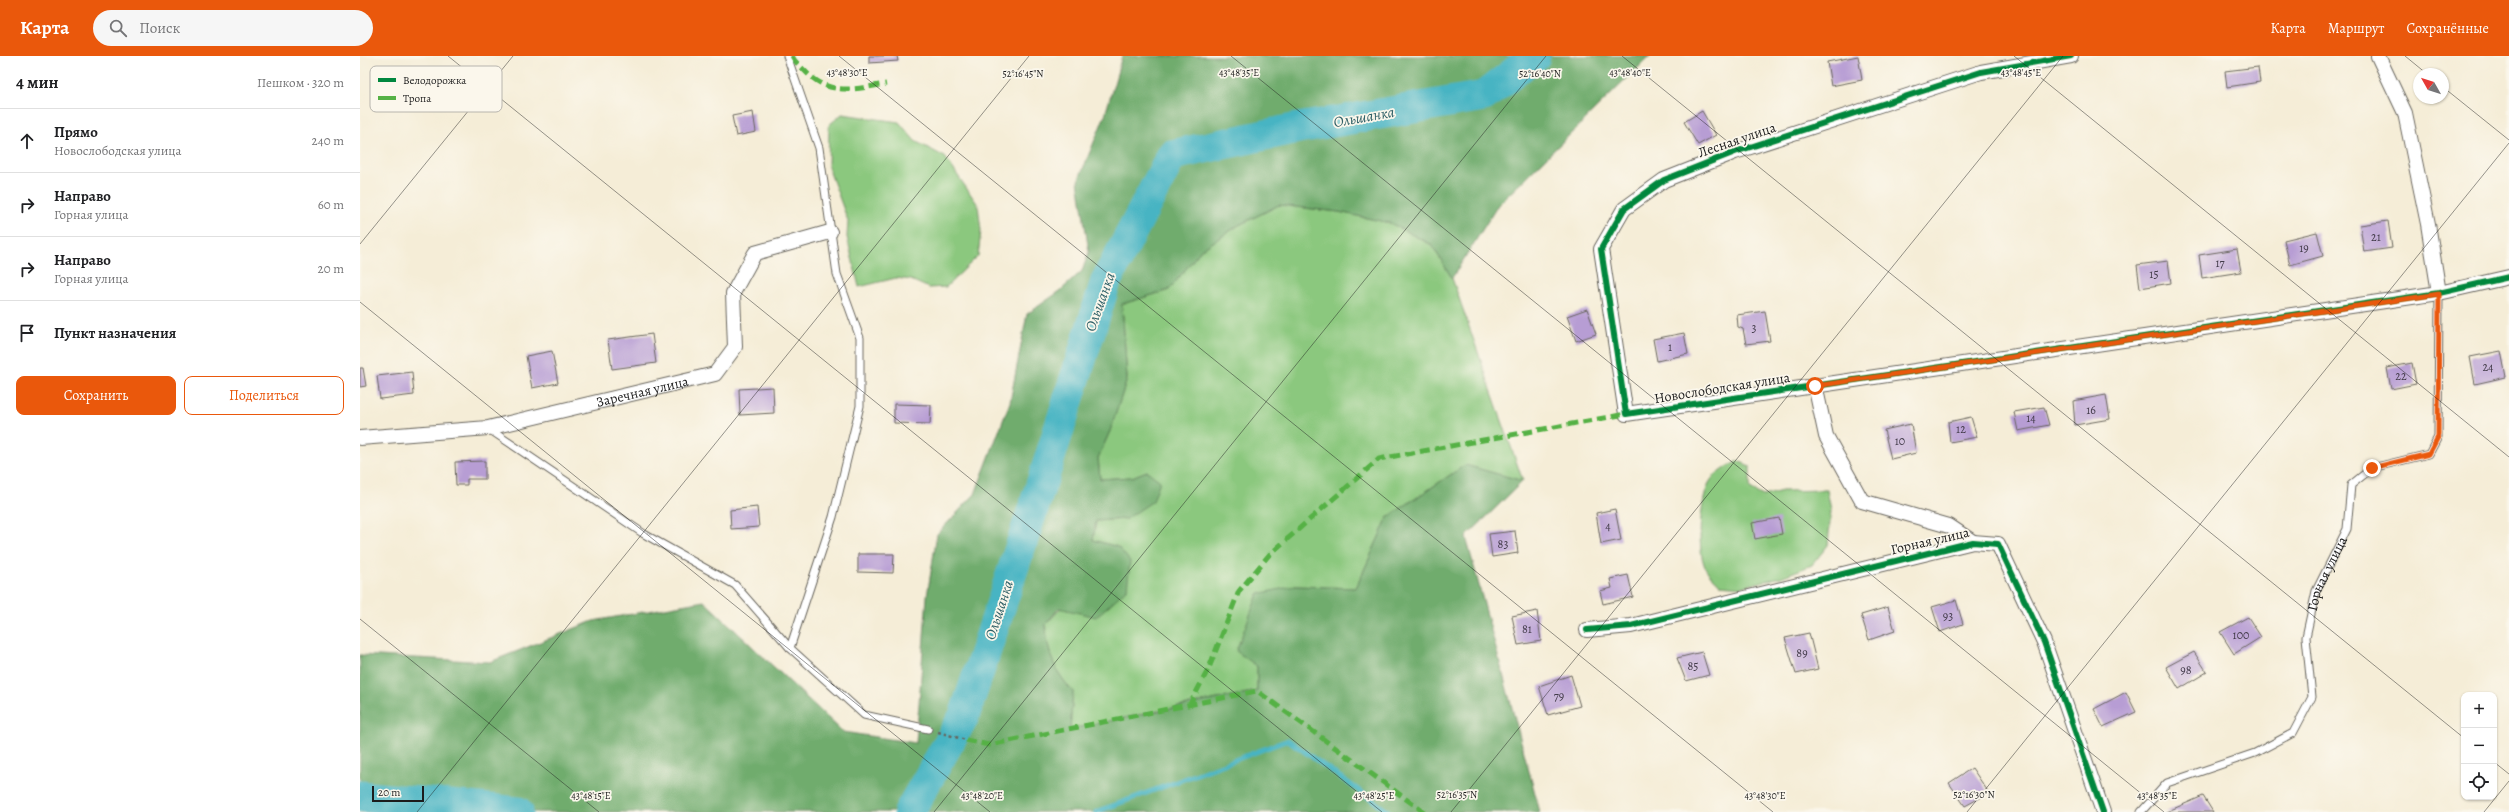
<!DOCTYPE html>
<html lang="ru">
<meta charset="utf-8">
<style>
:root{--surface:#fff;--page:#f6f6f6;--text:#202124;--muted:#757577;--line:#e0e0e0;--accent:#ea580c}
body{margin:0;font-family:Alegreya,serif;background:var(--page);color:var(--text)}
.controls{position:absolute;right:12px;bottom:12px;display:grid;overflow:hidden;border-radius:8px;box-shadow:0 1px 3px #0004}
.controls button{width:36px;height:36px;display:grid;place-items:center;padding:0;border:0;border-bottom:1px solid var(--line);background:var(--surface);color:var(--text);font:20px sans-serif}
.compass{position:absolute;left:2053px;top:12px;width:36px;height:36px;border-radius:50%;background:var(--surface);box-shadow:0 1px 3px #0004;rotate:309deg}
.scale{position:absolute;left:12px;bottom:10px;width:52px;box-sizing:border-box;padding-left:4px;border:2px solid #1c1c1c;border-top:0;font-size:11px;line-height:14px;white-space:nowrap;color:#1c1c1c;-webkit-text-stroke:3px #fbf7ec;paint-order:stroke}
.stop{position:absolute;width:12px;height:12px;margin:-9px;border:3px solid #ea580c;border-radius:50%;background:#fff}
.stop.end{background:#ea580c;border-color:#fff;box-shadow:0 1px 4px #0008}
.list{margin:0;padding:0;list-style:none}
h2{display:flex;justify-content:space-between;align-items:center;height:52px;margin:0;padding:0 16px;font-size:17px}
h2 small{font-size:13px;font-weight:400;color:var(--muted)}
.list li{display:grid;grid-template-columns:26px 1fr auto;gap:12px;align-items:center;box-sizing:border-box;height:64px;padding:0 16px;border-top:1px solid var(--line)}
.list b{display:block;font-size:15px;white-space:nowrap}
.list p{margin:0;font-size:13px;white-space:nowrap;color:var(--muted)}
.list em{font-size:13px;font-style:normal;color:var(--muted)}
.actions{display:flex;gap:8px;padding:12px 16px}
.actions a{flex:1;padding:9px 0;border:1px solid var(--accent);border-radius:8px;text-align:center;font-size:14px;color:var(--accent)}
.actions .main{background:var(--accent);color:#fff}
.icon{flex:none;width:22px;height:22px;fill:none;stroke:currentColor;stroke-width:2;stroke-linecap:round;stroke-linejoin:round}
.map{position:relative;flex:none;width:2149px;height:756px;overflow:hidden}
header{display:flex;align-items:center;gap:24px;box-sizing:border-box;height:56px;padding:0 20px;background:var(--accent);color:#fff}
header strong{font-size:19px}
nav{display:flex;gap:22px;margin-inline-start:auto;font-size:14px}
.search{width:280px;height:36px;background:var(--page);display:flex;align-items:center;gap:10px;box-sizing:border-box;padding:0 14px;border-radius:22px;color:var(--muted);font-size:15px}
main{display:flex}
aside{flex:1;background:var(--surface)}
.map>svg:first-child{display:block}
.green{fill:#8bc87e;stroke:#54724d}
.forest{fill:#70ac6d;stroke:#466444}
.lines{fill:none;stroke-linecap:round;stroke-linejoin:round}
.stream{stroke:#47b4c3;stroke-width:5}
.river{stroke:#47b4c3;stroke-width:31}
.building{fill:#b79dd4}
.lane-casing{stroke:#68655d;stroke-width:9}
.street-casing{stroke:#68655d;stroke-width:16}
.path{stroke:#68655d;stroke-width:2.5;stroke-dasharray:3 3;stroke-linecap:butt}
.lane{stroke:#fff;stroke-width:7}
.street{stroke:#fff;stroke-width:14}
.quiet{stroke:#55b145;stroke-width:5;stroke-dasharray:10 5;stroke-linecap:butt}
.cycleway-casing{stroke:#fbf7ec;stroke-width:8}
.cycleway{stroke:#00873e;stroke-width:6}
.route{stroke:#ea580c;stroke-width:5}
.ticks{fill:none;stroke:#1c1c1c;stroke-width:1;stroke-opacity:0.45}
.labels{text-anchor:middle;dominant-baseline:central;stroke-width:3.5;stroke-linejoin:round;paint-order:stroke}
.number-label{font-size:12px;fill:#433c4a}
.street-label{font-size:14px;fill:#1c1c1c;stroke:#fbf7ec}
.water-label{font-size:15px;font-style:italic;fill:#2f6067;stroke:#fbf7ec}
.key{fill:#fbf7ec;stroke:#b8b5ae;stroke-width:1}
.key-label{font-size:11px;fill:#1c1c1c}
.ticks-label{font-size:10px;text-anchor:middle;fill:#1c1c1c;stroke:#fbf7ec;stroke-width:3.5;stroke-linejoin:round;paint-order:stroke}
</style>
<header>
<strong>Карта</strong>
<div class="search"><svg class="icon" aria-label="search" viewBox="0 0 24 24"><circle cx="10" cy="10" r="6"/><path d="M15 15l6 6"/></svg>Поиск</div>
<nav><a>Карта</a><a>Маршрут</a><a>Сохранённые</a></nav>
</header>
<main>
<aside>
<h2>4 мин<small>Пешком · 320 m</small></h2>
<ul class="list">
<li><svg class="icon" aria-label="ahead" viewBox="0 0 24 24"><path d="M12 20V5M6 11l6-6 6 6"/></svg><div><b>Прямо</b><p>Новослободская улица</p></div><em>240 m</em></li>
<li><svg class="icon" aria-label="right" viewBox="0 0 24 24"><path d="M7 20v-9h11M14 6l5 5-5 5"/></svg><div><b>Направо</b><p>Горная улица</p></div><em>60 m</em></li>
<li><svg class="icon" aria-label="right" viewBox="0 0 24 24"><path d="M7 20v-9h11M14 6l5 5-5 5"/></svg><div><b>Направо</b><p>Горная улица</p></div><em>20 m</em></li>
<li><svg class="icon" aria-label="arrive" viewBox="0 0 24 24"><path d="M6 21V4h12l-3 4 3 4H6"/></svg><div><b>Пункт назначения</b></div></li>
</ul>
<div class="actions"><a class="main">Сохранить</a><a>Поделиться</a></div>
</aside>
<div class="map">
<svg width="2149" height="756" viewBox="0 0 2149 756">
<rect width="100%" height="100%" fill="#fbf7ec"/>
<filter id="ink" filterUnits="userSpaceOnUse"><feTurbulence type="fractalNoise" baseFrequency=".025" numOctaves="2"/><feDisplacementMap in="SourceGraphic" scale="8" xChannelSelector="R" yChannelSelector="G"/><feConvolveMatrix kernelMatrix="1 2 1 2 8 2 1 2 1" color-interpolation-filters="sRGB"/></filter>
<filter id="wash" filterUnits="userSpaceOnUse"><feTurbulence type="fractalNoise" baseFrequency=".012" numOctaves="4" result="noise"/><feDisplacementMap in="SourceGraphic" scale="16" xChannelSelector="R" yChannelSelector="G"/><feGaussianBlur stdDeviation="0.9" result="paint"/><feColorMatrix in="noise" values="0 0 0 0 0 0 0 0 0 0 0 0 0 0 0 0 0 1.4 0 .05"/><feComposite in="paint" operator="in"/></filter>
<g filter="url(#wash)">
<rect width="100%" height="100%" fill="#f5edd7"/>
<path class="green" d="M482 58 539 66 555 85 585 101 618 149 621 175 618 200 586 231 569 232 551 224 536 222 499 231 487 181 488 165 468 111 469 69Z
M919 149 979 156 1030 167 1072 189 1092 222 1163 425 1105 409 1028 461 996 532 934 530 897 610V635L710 673 713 636C694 614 687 598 686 568L758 491 733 484 736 465 767 463 787 415 772 421 740 423 738 402 750 375 767 323 762 248 809 234 841 194 879 169Z
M1378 405 1390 410V433L1403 440 1422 435 1467 434 1471 454 1468 489 1452 509 1421 521 1381 531 1360 529C1356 524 1349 519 1346 513 1336 494 1340 446 1349 427 1355 416 1367 411 1378 405Z"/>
<path class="forest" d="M762 0H1290L1138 149 1092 222 1072 189 1030 167 979 156 919 149 879 169 841 194 809 234 762 248 767 323 750 375 738 402 740 423 772 421 787 415 800 425 793 445 766 463 736 465 733 484 758 491 770 505 767 533 736 561 699 552 686 568C687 598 694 614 713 636L710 673 897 635V610L876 595 898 538 934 530 996 532 1028 461 1105 409 1163 425 1106 481 1180 756H0V599L130 606 233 565 344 545 483 676 556 687 567 540 577 478 615 438 650 346 667 258 700 235 722 215 729 196 718 125 745 59Z"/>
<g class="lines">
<path class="stream" d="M736 756 928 684 1029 756"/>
<path class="river" d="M0 740 158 756
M549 756 604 660 686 414 746 225 812 99 938 72 1124 40 1175 0"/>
</g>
<g id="blocks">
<path class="building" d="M509 0H537L538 5 509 7Z
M1498 0 1502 24 1471 30 1467 6Z
M1898 11 1900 26 1867 31 1865 15Z
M1342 55 1356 79 1338 89 1324 66Z
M393 56 396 76 376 80 372 60Z
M2028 165 2032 192 2004 196 2000 169Z
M1957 176 1963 200 1930 209 1924 184Z
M1877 193 1881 216 1842 222 1839 199Z
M1808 205 1811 227 1780 232 1777 209Z
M1227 253 1236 278 1216 285 1207 260Z
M1405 255 1410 285 1386 288 1383 273 1378 271 1377 259Z
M1324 277 1328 298 1297 305 1293 283Z
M292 278 296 307 252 313 248 284Z
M192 295 198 327 172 332 166 300Z
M2141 295 2146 321 2115 328 2110 301Z
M2052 307 2056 328 2031 333 2027 312Z
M0 312H3L6 330 0 331Z
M52 316 54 339 20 343 17 320Z
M413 331 414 357 380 359 379 333Z
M1746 339 1750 363 1715 369 1713 345Z
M534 348 571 349 570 368 534 367Z
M1684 351 1689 369 1658 375 1654 356Z
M1611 361 1617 381 1590 386 1588 366Z
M1551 368 1556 397 1531 403 1524 374Z
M125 405V423H107V429H96L95 406Z
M397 451 399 471 371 473 370 454Z
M1255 453 1261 484 1241 488 1236 457Z
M1419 462 1422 478 1395 483 1392 467Z
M1155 475 1158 497 1132 501 1129 478Z
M498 498H534L533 517 498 516Z
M1268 519 1273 541 1243 548 1240 535 1252 532 1250 523Z
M1596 544 1603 568 1580 576 1572 551Z
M1528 551 1535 575 1509 584 1501 559Z
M1177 555 1181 585 1158 589 1152 560Z
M1888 561 1901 581 1874 598 1860 576Z
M1449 577 1458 613 1436 618 1425 582Z
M1342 596 1349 619 1326 625 1317 602Z
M1834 596 1847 616 1819 633 1806 611Z
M1211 619 1220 650 1188 659 1179 630Z
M1766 636 1776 656 1743 671 1734 653Z
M1612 712 1629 737 1605 750 1589 727Z
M1843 740 1853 756H1806Z"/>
</g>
</g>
<g filter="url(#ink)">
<use href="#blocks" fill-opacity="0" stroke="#68655d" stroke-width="1"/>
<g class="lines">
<defs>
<g id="lane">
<path d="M427 0 459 92 477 218 500 282V350L473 461 430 592"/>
<path d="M129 373 284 478 375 529 430 592 504 659 568 673"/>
<path id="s1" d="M1781 756 1807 727 1895 697 1933 677 1952 641 1946 581 1956 535 1987 473 1991 429 2012 412 2069 398 2078 381 2079 237"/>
</g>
<g id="street">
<path d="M1711 0 1621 16 1375 96 1304 124 1264 153 1241 193 1266 358 2079 237 2149 221"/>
<path d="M2018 0 2045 57 2068 168 2079 237"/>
<path d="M1455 329 1466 380 1502 445 1589 470 1613 486"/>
<path id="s2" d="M0 382 128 372 355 318 375 291 373 237 395 197 470 176"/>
<path d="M1227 574 1271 570 1613 486 1638 488 1684 586 1743 756"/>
</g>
</defs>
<use href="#lane" class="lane-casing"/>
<use href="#street" class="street-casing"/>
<path class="path" d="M578 676 606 684"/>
<use href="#lane" class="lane"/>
<use href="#street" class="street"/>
<path class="quiet" d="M432 0C435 6 440 10 444 14 469 41 494 33 526 28
M829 650 849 612 879 535 909 499 1019 403 1266 358
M606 684 629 689 897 635 1064 756"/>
<defs>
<path id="cycleway" d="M1711 0 1621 16 1375 96 1304 124 1264 153 1241 193 1266 358 2079 237 2149 221
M1227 574 1271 570 1613 486 1638 488 1684 586 1743 756"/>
</defs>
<use href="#cycleway" class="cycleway-casing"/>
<use href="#cycleway" class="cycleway"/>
</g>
</g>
<g class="lines" filter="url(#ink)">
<path class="route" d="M1455 330 2079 238 2078 381 2069 398 2012 412"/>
</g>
<path class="ticks" d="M88 0 1022 756M479 0 1413 756M871 0 1804 756M1262 0 2104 682M1654 0 2149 401M2045 0 2067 18M2083 31 2149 84M0 188 153 0M0 246 630 756M0 563 239 756M2134 706 2149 718M57 756 669 0M574 756 1186 0M1091 756 1703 0M1607 756 2149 87M2124 756 2149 725"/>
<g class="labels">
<g class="number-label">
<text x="2016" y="181">21</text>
<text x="1944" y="192">19</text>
<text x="1860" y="207">17</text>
<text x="1794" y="218">15</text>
<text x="1394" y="272">3</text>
<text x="1310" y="291">1</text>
<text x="2128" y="311">24</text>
<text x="2041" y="320">22</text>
<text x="1731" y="354">16</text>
<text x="1671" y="362">14</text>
<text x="1601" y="373">12</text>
<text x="1540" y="385">10</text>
<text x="1248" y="470">4</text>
<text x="1143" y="488">83</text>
<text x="1588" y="560">93</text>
<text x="1167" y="573">81</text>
<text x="1881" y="579">100</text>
<text x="1442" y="597">89</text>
<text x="1333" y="610">85</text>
<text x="1826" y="614">98</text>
<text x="1199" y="640">79</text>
</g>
<g class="street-label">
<text transform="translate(1377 84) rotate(-19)">Лесная улица</text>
<text transform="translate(1362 332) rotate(-9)">Новослободская улица</text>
<text stroke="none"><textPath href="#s2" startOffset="287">Заречная улица</textPath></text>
<text transform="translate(1570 485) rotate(-13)">Горная улица</text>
<text stroke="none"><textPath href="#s1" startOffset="343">Горная улица</textPath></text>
</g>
<g class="water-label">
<text transform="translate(1004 61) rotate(-10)">Ольшанка</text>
<text transform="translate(740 246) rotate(-70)">Ольшанка</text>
<text transform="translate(639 554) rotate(-72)">Ольшанка</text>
</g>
</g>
<rect x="10" y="10" width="132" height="46" rx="6" class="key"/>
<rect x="18" y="22" width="18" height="4" fill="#00873e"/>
<rect x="18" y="40" width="18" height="4" fill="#55b145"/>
<g class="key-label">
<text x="43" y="28">Велодорожка</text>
<text x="43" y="46">Тропа</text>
</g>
<g class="ticks-label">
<text x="1661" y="20">43°48'45"E</text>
<text x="487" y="20">43°48'30"E</text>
<text x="879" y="20">43°48'35"E</text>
<text x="1270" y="20">43°48'40"E</text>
<text x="663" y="21">52°16'45"N</text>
<text x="1180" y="21">52°16'40"N</text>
<text x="1097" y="742">52°16'35"N</text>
<text x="1614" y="742">52°16'30"N</text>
<text x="231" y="743">43°48'15"E</text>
<text x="622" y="743">43°48'20"E</text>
<text x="1014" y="743">43°48'25"E</text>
<text x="1405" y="743">43°48'30"E</text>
<text x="1797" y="743">43°48'35"E</text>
</g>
</svg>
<div class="controls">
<button>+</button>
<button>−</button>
<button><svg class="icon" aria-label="locate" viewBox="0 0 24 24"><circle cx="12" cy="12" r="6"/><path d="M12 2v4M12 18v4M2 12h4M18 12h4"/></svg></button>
</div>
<svg class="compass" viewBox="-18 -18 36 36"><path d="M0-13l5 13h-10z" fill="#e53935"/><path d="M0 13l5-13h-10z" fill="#757577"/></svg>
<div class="scale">20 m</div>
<div class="stop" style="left:1455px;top:330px"></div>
<div class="stop end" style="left:2012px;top:412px"></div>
</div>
</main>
